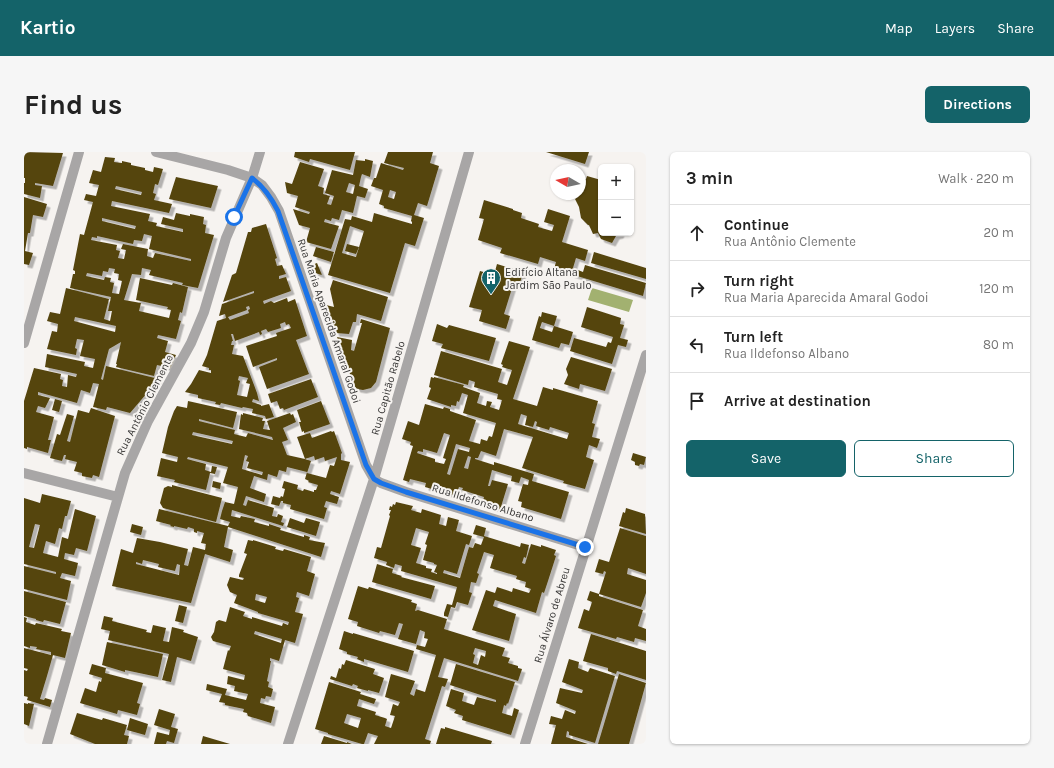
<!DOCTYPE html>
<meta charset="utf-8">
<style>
:root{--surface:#fff;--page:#f6f6f6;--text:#222;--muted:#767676;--line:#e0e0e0;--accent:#146369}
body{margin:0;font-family:Karla,sans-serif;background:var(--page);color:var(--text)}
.controls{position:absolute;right:12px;top:12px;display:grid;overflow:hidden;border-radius:6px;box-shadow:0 1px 3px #0004}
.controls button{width:36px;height:36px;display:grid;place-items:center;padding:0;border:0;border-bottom:1px solid var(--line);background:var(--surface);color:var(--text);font:20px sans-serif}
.compass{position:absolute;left:526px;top:12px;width:36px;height:36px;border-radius:50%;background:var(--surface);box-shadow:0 1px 3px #0004;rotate:279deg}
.stop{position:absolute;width:12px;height:12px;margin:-9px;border:3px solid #1a73e8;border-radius:50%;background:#fff}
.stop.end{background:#1a73e8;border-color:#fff;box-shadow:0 1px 4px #0008}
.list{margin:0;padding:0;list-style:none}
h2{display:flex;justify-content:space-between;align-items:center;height:52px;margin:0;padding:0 16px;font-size:17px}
h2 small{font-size:13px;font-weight:400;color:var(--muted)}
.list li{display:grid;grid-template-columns:26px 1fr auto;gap:12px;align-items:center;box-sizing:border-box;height:56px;padding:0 16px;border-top:1px solid var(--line)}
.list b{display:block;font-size:15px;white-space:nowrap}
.list p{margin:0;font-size:13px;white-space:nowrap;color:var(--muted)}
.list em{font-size:13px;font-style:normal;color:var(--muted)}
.actions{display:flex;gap:8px;padding:12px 16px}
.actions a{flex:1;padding:9px 0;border:1px solid var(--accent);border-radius:6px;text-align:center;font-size:14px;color:var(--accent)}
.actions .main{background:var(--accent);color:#fff}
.icon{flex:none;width:22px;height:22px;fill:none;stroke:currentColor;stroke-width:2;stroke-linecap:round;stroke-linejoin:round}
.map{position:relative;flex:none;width:622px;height:592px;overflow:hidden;border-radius:6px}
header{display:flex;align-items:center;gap:24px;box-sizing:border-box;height:56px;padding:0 20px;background:var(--accent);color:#fff}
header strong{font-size:19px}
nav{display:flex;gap:22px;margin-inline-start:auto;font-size:14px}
.intro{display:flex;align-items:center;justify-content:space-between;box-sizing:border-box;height:96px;padding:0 24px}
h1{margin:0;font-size:28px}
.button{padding:10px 18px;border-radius:6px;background:var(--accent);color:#fff;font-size:14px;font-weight:700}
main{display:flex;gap:24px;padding:0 24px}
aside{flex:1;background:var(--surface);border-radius:6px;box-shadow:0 1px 3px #0004}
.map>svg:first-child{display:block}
.water{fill:#a2b170}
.building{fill:#544411;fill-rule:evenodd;filter:url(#shadow)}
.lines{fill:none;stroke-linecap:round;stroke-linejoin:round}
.street{stroke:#a8a6a6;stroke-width:10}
.route{stroke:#1a73e8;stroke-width:5}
.labels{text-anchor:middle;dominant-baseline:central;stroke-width:4;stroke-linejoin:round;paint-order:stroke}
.poi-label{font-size:11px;fill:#383736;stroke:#f6f3f0;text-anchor:start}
.street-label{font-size:11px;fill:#383736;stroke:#f6f3f0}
</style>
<header>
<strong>Kartio</strong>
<nav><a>Map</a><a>Layers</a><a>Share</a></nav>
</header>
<div class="intro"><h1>Find us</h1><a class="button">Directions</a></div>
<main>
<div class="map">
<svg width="622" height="592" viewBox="0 0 622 592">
<defs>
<filter id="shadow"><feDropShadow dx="3.5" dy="3.5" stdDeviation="0" flood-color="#0004"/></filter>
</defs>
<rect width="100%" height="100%" fill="#f6f3f0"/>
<path class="water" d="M568 136 609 148 605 160 564 148Z"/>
<path class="building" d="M0 0 39 1 29 34 11 31V33L18 34 16 46 0 42V31H1V26H0Z
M271 0H331L326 18 286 7 285 10 270 5Z
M364 0H409L406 11 415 14 403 54 394 51 390 63 400 66 391 94 381 91 366 141 304 123 321 67 327 68 328 64 348 70 350 61 388 72V70L387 69 388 64 360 56V54L355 52 359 38 347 34 350 26H352L357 11 379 18 380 16 360 11ZM366 38 372 40 370 47 364 45ZM326 74 340 79 332 105 318 101Z
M522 0H565L561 12Z
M81 5 91 6 90 10 98 11V9L107 11V13L121 16V18L129 20 130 15 139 17 134 33 131 32 129 41 132 42 130 48 148 52 145 61 88 49 87 54 126 62 124 69 133 71 132 74 159 80V77L137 72 139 65 150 68 152 61 166 64V62L180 65 179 72 182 73 181 81 190 83 174 136 158 133 159 131 125 123 127 118 118 116 117 123 108 122 100 148 117 151 115 159 145 166 147 158 143 157 144 155 112 148 116 126 148 133 149 131 164 135 158 161 156 160 154 168 157 169 152 187 134 183 133 186 144 189 141 200 152 203 146 216 133 213 130 224 92 215 93 212H92L97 190 85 197 77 227 79 228 82 214 135 227 106 261 83 255 82 258 69 255 75 232 69 231 66 241 57 238 53 251 14 240V243L26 246 21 256 14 254 12 260 30 265 24 288H27L24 301 3 295V297L0 296V249L10 216 37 222 36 227 39 228 38 234 43 235 44 223 52 225 53 222 21 215 23 202 61 210 60 214 69 216 71 207 56 204 60 188 53 187 51 196 53 197 52 203 23 197 28 179 33 180 34 172 23 169 26 160 36 162 42 136 85 147 80 167 86 169 88 159H84L87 145 46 136 49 122H51V119L49 118 56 82 60 83 69 50 60 48 62 42 72 44 75 33 65 31 69 18 77 20ZM92 34 118 40 117 43 91 37ZM78 66 112 74 111 77 78 69ZM120 82 128 84 125 97 167 107V109L131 101 129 106 123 104 124 97 99 92 97 97 102 98 100 107 94 106 96 99 92 98 93 93 67 88 68 85 73 86V84L109 92 110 88 118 89ZM85 116 91 117 90 121 95 122 94 128 98 129 95 142 88 141 90 131 86 130 87 126 81 125 80 128 62 124 63 121 78 124 79 119 84 120ZM51 165 92 174 91 180 50 169Z
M341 7 349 9 346 25 338 22 337 25 335 34 344 37 341 46 333 44 329 61 318 58 315 68 308 66 307 69 301 67 300 70 315 74 307 97 282 90 286 76 275 73 269 57 285 62 286 60 271 55 274 44 263 41 261 30 268 32 276 10 300 17 294 34 300 36 299 42 306 44 303 52 307 53 310 44 301 41 308 18 329 23 332 8 341 9ZM325 31 331 33 329 42 322 40Z
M563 24 577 28V81H597L596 83 592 84 588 91 577 87 574 81 569 82 565 73H564L557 66 555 55 551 47 554 45 553 42H556V26L562 27Z
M152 25 194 34 187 56 145 47Z
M0 45 23 52 19 65 9 63 6 81H4L1 99 9 101 5 113 0 112Z
M460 48 489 57V58L498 61 497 66 515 72 514 75 528 79 530 73 520 70 524 57 546 64 538 90 564 98 561 109 552 106 549 116 559 120 561 113 622 131 619 144 530 117 532 110 516 105 514 112 476 101 478 96 454 88 460 67 455 66Z
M242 72 253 106 251 107 253 114 258 113 262 122 255 124V127L262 125 267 139 239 149 240 152 247 149 250 151 263 146 264 150 271 147 283 184 272 188 285 222 243 237 235 215 253 208V206L229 215 222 194 253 184 252 181 267 176 265 172 262 173 261 170 256 172 257 176 244 180 242 177 237 179 238 182 236 183 235 180 211 189 209 182H207L209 189H208L207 193H210L208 202 219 204 233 241 235 249 229 247 228 250 237 253V254L245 252 250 265 242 267 241 264 228 261 229 257 219 255 218 256 197 251 196 253 191 252 192 250 174 246V243L161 240 167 232 175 218 187 221V218H185V216L178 214 183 203 193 169 202 166 201 162 195 164 198 152 230 141V139L199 150 208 123 212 121 224 80H227L228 76ZM225 154 226 157 224 158 225 161 206 168 204 165 223 158 222 155ZM215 224 224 226 222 231 226 232 223 245 213 243 216 229 214 228Z
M323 92 335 95 332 102 321 99Z
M292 95 310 100 307 110 289 104Z
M570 100 622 116V127L567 111Z
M293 111 298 123 291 121 288 113Z
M473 112 499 120 496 131 490 130 480 162 486 164 482 177 455 169 458 158 445 155 456 119 470 123Z
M309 128 364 145 357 169 333 162 332 170H329L325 182 312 181 302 153 310 155 306 137Z
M563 155 597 166 596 172 600 173 596 186 604 188 602 195 594 193 588 212 546 199 550 186 582 195 584 190 587 191 589 185 557 175Z
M518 160 533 164 530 174 518 170 516 176 528 180 530 174 549 180 545 193 537 191 535 196 508 188 515 164 517 165Z
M337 167 366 176 352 230 347 236 339 238 333 237 328 231 326 226 327 225 313 185 328 188 327 198 330 199 338 171H336Z
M413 172 423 176 425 173 472 186 465 209 417 196 419 192 408 189Z
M485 189 506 195 489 247 513 254 519 235 529 238V236L574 249 568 271 571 272 568 285 576 287 573 296 565 293 562 305 570 308 561 337 539 331 540 329 498 316 509 285 480 277 472 304 457 299 454 306H451V307L470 313V310L510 322 508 329 545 340 537 367 497 355 498 350 494 349 499 332 504 333 505 328 497 325 495 331 487 329 488 324 468 318 464 334H466L468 328 484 332 476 358 458 352 460 345 438 338 439 336 435 335 432 344 401 335 402 331 386 327 385 330 379 328 389 294 386 293 387 290 378 287 384 269 395 273 401 252 419 257 420 255 426 257V259L452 268 445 289 456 292 457 287 463 289 465 284 468 285 472 271 439 261 444 243 438 241 435 250 433 249 432 254 427 253V255L403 247 407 236 405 235 407 225 410 226V225L440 233 439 235 456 241 453 251 462 254 463 249 468 250 466 255 475 258 478 248 473 247 474 242 450 235 451 230 445 228 444 233 410 223 417 199 478 217 474 230 483 233 488 218 478 215 479 213 477 212ZM497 262 503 264 501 273 509 275 511 269 513 270 512 274 525 278 526 275 545 281 543 287 494 272ZM420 281 426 283 419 306 422 307 420 312 411 310V307L393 301 394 299 399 300V297L413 301ZM432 292 446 296 445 300 434 297 426 323 423 322ZM444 304 447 305 444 317 440 316Z
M547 205 588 217 581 239 556 232 555 237 540 232 544 223 542 217Z
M287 227 294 245 260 258 259 256 256 257 253 249 247 251 244 242Z
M31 247 38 249 35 260 28 258Z
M164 249 213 260 209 276 175 267V269L211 278 210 282 222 285 224 281 249 288 248 285 215 277 217 262 219 263V261L239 266 238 269H241L239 277 246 278 243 269 266 261 267 263 269 262 272 270 259 276 264 288 258 290 263 303 281 307 273 285 286 281 288 286 307 279 308 280 310 279 318 301 317 302V308L326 310 316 342 307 339 306 342 315 345 313 352 302 349 300 355 303 356 300 367 266 357 267 353 259 351V349H257L255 354 247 352 249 344 256 346 257 344 259 345 261 337 258 336 260 329 274 333 273 337 279 339 280 337 290 340V338H292L294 333 284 330 285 329 281 327 283 320 263 315 262 320 255 318 253 325 244 322 243 328 230 324 226 336 242 342 240 350 222 344 219 353 222 354 224 348 250 356 248 364 253 365 254 362 259 364 257 370 260 371 259 374 208 358 207 364 216 366 217 364 231 367 230 370 245 374V372L257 376 256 378 280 385V383L286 385 285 388 301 391 297 405 204 375 200 395 209 398 206 410 181 402 167 451 88 434 97 397 109 401 113 386 136 390 164 397 160 413 164 414 169 395 181 398 182 392 177 391 180 381 173 379V381L170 380V377L164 375 163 377 150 374V375L146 374 147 373 132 369 135 357 204 374 206 370 196 367 198 359 201 350 210 352 214 335 199 331 204 315 164 305 163 307 182 312 181 318 187 320 188 314 193 315 191 322 186 321 182 338 150 330 151 328 133 324 137 306 153 310 154 305 138 301 144 275 150 259 153 254 163 256ZM169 280 209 289 208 292 168 283ZM221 303 224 304 222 309 225 310 223 316 239 320 238 323 218 317ZM290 304 291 308 300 305 301 309 313 305 310 314 306 313 302 326 283 321 287 309 281 307ZM119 408 135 412 134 415 151 419 153 412 156 413 155 423 112 412V410L118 412Z
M297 249 306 272 280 281V279L278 280 275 270H277L273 258Z
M67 256 91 264 75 325 69 323 68 326 58 324V321L50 319 53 310 41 307 42 303H40L38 309 26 306 33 282 36 283 43 262 50 264 43 289 46 290 54 258 65 261Z
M609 301 622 305 620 313 616 312 615 314 611 313V310L607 308Z
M189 329 197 331 196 337 188 335Z
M148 333 198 346 192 370 139 356 136 351 140 336 144 334 148 335Z
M18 342 47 349 43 364H41L38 377 35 376 31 392 22 389 19 401 34 405 38 385 44 387 51 357 72 364 63 399 52 396 50 403 41 401 40 407 54 411 51 424 38 421 36 426 47 429 43 448 0 437V414L32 422V420L0 412V346L16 351ZM11 372 16 373 10 396 5 395Z
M372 350 389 354 387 358 397 361 398 357 417 363 415 372 422 374 424 365 435 368 432 379 448 384 445 393 442 392 433 422 420 418 419 421 436 426 445 395 449 396 451 391 457 393 460 385 449 382 452 373 462 376 460 384 496 395 497 391 505 393 502 406 500 405 498 411 501 412 507 392 517 395V393L532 398 530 403 532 404 524 429 520 441 518 440 512 461 471 448 469 454 492 462 485 489 448 478 462 438 471 441 473 435 488 440 489 436 505 441 507 437 501 435 502 430 492 427 493 424 466 416 470 403 460 400 453 421 455 422 452 431 447 430 445 440 448 441 444 453 433 450 431 456 427 455 424 465 420 464V461L423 452 428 453 433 435 377 419 378 414 371 412 370 416 362 413 363 410 350 406 353 395 357 396 366 364 365 363 367 358H365L366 354 368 355 369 352 371 353ZM392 376 405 380 401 392 403 393 399 408 410 411V412L413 413 410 420 413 421V422L407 420 408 417 402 416V414L392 411 397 396 387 393Z
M602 356 621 362 622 382 595 374 599 360 601 361Z
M266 366 280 371 282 366 296 370 292 384 263 375Z
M108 372 119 375 117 383 106 380Z
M596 376 622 384V422L604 416 603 422 622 428V441L617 455 575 442 582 420 580 419 579 422 571 420 575 407 585 410Z
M224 388 229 389V388L252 395 251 397 259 399 260 397 287 405 283 419 291 422 285 444 273 440 272 445 275 446 271 460 279 462 271 491 261 488 255 509 246 506V509H247L243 529 245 530 244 535 249 537 247 545 242 544 241 547 237 546 236 551 251 555 247 571 224 564 223 561 219 560 220 557 201 553V551L195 550 198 542 182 538 183 532 203 537 201 543 222 548 224 542 210 539 211 534 203 532 204 524 220 528 221 523 199 517 204 498 205 499 207 494 189 489 187 485 190 480 192 470 195 468 202 470 206 455 221 460 219 464 228 467V465L258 474 259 471 264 473 265 470 234 461V460L210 451 213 443 206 440 203 433 206 425 219 428 220 426 215 425V423L223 402 220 401ZM232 442 243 445 241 451 231 448ZM231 479 258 487 257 491 230 482Z
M353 412 369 417 368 421 378 424 377 425 411 434 407 447 348 430Z
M334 434 344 437 345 435 388 448 387 450 393 452 391 459 394 458 423 467 420 477 481 496 478 504 486 506 484 511 494 514V516L498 517 494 529 420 506 414 525 424 527 421 535 418 534 401 587 407 589 406 592H350L354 584 344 581 340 592H338L304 582V581L291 577 305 530 337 540 336 542 352 547 350 552 335 547 333 554 352 560 351 563 361 566 363 567 361 574 367 576 371 564 366 563 369 552 374 554 376 550 361 545 367 522 391 529 386 542 390 544 392 537 401 540 404 530 412 503 392 497 393 493 401 495 404 487 400 486 401 480 396 478 392 492 374 487 379 472 375 471 371 483 356 479 355 481 333 474 334 470 324 467ZM451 496 462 499 461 505 457 503 454 513 449 511 451 503 449 502ZM323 562 337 566 334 576 320 571Z
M0 439 42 450 36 472 20 468 19 470 12 468V467L0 464Z
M566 439 575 442V444L619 458 614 474 622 477V489L611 486 610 490 593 485 592 487 554 476 560 457 565 459 568 450 563 448Z
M155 453 163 455 159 471 151 469Z
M80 464 89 466 88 469 123 478 122 480 127 481 129 473 142 476 139 489 145 490 148 475 160 478 159 480 174 485 167 509 153 505 147 530 138 528 145 502 84 488 86 479 77 477Z
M0 465 3 466 2 470 11 473 12 471 38 477 37 479 47 481 41 506 29 503 23 524 16 547 20 548 21 546 28 548 26 555 3 548 4 545 0 544V518L3 519 4 517 0 516V496L27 503V500L12 497 13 495 6 494V496L0 494Z
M320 479 329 482V481L390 499 384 520 340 507V510L333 507 334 505 323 502V500L315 497Z
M567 482 622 499V528L593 519 592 522 584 519V516L559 509Z
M83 490 139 502 134 525 101 518V520L78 513Z
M545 507 555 510 554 516 564 520 566 516 591 524 571 591 545 583V580L543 579 542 585 564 592H527L532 573 525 572 527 564 538 567 541 558 551 562 552 559 532 551 536 536 558 541 559 538 538 530Z
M322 508 351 517 349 522 360 526 355 541 344 538V539L333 536 334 534 329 532 328 534 306 527 307 524 312 526 315 516 317 517 318 512 320 513Z
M68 512 82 516 81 521 119 531 113 551 116 552 113 563 94 558 93 562 56 551 61 536 72 540 75 529 77 530 78 526 65 522Z
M432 512 491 530 484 552 483 551 482 554 480 553 478 561 488 564 490 556 495 558 487 583 438 568 439 564 430 561 432 558 422 554 427 537 440 541 438 549 450 553 453 545 472 550V548L426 533Z
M595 522 622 531 605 592H574Z
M0 551 4 552V551L10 552 5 574 0 572Z
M135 557 151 562 147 575 154 577 150 591 143 589 142 592H130L133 580 145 583 146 578 130 573Z
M53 561 78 568 79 566 103 573 100 583 105 584 103 592H71L46 582Z
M106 566 124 572 121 583 103 578Z
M421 575 468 589 467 592H412L417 576 421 577Z
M179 584 206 592H177Z
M300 584 323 591V590L328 592H297Z"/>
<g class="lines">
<path class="street" d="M132 0 204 18 228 26 238 33 247 45 255 59 342 313 350 327 357 331 382 340 561 395
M0 191 55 0
M0 321 94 345
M23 592 101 321 124 269 167 191 180 160 202 86 228 26 236 0
M264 592 350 327 445 0
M501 592 622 203"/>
</g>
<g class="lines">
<path class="route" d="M210 65 228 26C240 35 247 45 254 59L342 313 350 327 357 331 382 340 561 395"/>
</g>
<defs>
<symbol id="building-pin" viewBox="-11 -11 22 30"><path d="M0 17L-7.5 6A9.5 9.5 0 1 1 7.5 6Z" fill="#146369" stroke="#f6f3f0"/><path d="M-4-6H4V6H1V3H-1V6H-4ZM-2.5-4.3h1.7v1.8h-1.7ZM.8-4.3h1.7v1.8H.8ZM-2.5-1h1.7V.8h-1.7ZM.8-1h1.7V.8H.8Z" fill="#fff"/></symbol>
</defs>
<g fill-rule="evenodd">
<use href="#building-pin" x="456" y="115" width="22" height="30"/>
</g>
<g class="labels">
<g class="poi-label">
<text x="481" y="120">Edifício Altana<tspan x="481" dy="13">Jardim São Paulo</tspan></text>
</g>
<g class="street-label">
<text transform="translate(305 169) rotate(71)">Rua Maria Aparecida Amaral Godoi</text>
<text transform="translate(364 236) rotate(-74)">Rua Capitão Rabelo</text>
<text transform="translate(121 253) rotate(-63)">Rua Antônio Clemente</text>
<text transform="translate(459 351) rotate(17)">Rua Ildefonso Albano</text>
<text transform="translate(528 463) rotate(-73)">Rua Álvaro de Abreu</text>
</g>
</g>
</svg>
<div class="controls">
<button>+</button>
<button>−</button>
</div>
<svg class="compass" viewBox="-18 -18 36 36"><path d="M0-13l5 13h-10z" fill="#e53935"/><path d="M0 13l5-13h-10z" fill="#767676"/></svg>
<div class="stop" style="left:210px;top:65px"></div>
<div class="stop end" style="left:561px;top:395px"></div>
</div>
<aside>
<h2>3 min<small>Walk · 220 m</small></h2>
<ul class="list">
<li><svg class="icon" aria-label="ahead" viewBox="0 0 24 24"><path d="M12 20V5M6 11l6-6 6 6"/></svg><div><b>Continue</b><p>Rua Antônio Clemente</p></div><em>20 m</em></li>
<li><svg class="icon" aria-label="right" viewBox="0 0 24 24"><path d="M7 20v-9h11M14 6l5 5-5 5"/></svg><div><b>Turn right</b><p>Rua Maria Aparecida Amaral Godoi</p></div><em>120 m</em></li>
<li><svg class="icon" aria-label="left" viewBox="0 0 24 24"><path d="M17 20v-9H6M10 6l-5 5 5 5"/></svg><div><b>Turn left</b><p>Rua Ildefonso Albano</p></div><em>80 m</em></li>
<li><svg class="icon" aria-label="arrive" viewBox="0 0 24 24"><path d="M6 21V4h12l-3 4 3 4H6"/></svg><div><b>Arrive at destination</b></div></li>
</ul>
<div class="actions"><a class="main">Save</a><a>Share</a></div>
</aside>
</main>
